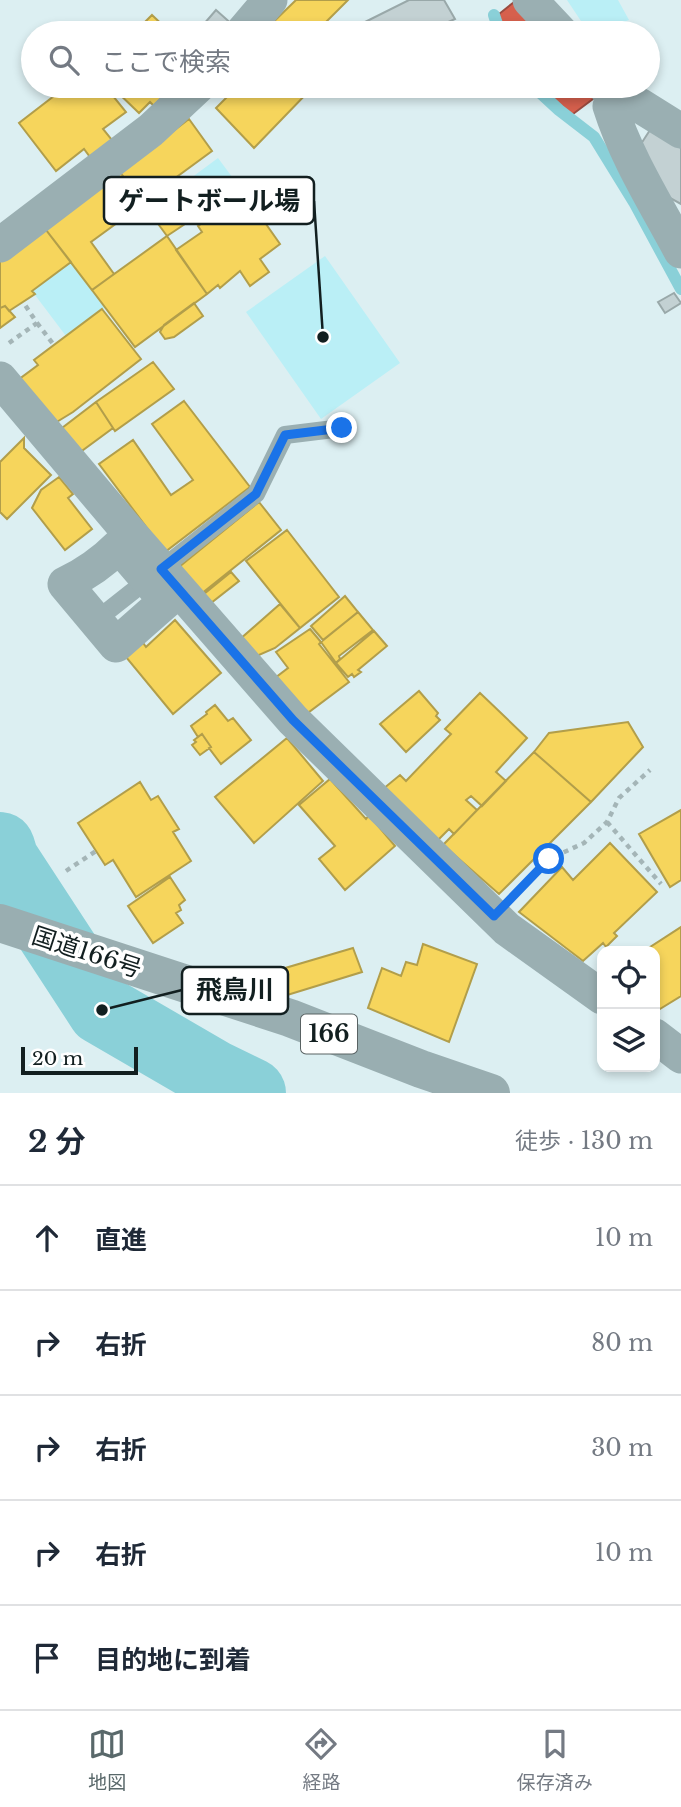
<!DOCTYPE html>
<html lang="ja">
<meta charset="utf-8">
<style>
:root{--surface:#fff;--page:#f2f2f3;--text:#1f2937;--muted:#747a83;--line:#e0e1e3;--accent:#59686a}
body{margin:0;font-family:"Libre Baskerville","Noto Sans JP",serif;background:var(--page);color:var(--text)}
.controls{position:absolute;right:21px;bottom:21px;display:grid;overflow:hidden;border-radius:14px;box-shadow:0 4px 10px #0003}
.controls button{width:63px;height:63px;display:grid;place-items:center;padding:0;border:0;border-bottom:2px solid var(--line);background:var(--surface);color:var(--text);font:35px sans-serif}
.scale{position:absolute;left:21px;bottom:18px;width:117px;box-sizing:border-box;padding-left:7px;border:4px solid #121f20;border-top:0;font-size:19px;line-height:24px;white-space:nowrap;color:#121f20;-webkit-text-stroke:5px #fff;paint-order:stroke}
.stop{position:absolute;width:21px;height:21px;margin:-16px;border:5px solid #1a73e8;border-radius:50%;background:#fff}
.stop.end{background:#1a73e8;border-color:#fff;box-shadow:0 2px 7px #0008}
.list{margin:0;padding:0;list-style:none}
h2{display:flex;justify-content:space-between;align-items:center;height:91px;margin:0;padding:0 28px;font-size:30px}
h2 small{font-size:23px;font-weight:400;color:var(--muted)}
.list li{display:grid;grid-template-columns:46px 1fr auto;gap:21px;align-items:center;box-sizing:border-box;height:105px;padding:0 28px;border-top:2px solid var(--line)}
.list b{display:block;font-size:26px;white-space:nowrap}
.list em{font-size:23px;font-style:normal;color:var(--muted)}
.icon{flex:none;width:38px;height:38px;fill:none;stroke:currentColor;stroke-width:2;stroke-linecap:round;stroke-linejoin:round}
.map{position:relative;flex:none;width:681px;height:1093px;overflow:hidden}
.search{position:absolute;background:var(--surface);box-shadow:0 4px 10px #0003;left:21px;right:21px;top:21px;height:77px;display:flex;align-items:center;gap:18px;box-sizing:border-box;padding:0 24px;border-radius:38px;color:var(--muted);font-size:26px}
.sheet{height:616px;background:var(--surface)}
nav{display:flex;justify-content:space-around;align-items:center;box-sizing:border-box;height:98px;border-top:2px solid var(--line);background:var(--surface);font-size:19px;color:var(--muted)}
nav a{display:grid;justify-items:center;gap:4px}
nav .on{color:var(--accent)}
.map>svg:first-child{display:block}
.green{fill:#baeff6}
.homes{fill:#f6d55c;stroke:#b29e4a;stroke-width:2}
.shops{fill:#d6604d;stroke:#9b4c40;stroke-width:2}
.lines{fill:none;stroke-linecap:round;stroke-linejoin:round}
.stream{stroke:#8ad0d8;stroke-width:12}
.river{stroke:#8ad0d8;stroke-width:70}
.building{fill:#c3d1d3;stroke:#99a8a9;stroke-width:2}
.path{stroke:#a4b5b7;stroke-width:4.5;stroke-dasharray:5 5;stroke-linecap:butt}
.lane{stroke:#9aafb2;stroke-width:18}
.street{stroke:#9aafb2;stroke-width:35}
.highway{stroke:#99aeb1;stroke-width:38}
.route{stroke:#1a73e8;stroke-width:9}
.labels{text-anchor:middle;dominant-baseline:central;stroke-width:7;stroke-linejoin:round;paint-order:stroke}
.shield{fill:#fff;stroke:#596263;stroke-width:2}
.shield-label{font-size:23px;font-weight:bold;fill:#121f20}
.street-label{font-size:24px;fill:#121f20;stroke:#fff}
.leader{fill:none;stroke:#121f20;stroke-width:2.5}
.callout-dot{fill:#121f20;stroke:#fff;stroke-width:2.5}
.callout{fill:#fff;stroke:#121f20;stroke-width:2.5}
.callout-label{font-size:26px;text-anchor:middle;font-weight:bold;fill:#121f20}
</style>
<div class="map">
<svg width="681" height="1093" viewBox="0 0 681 1093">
<rect width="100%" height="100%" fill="#dceff2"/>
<path class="green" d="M567 0H618L629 20 596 33H589Z
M218 158 247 197 222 216 220 212 216 214 191 178Z
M325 256 400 363 321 419 246 312Z
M71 262 105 308 66 336 32 291Z"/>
<path class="homes" d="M296 0H348L315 33H262Z
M152 15 171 33H134Z
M67 86H105L126 112 103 129 112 140 90 157 84 149 56 171 19 123Z
M111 86H165L169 90 154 106 150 102 139 113Z
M238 86H308L311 89 254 148 216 108Z
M189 119 212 151 163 187 188 222 167 236 120 172Z
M120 172 143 204 91 242 114 274 92 290 43 226Z
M247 197 280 244 260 259 269 272 250 286 240 271 220 288 218 285 207 294 176 250 202 232 198 226 220 212 222 216Z
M43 226 71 262 32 291 35 294 9 311 5 306 0 308V257Z
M167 236 207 294 135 347 92 290Z
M194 303 203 316 174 337 165 339 160 332 164 325Z
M5 306 15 317 0 328V308Z
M102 309 141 359 73 412 55 423 18 380 38 365 34 360Z
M153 362 174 389 115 431 96 402Z
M184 401 250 487 165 552 99 464 133 440 171 495 193 480 152 424Z
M96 402 113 428 79 453 62 428Z
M24 438V448L51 475 7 519 0 512V462Z
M59 477 73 494 68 498 92 529 65 550 32 508 41 490Z
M259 502 281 530 201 594 179 567Z
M287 530 339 597 300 628 246 561Z
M231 572 239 581 211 603 204 594Z
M345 596 358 612 323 640 311 626Z
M280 604 300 628 275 648 252 658 239 640Z
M358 612 373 630 339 656 340 659 336 663 321 642Z
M175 620 221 673 173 714 116 645 134 630 146 647Z
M310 629 321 642 319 644 349 682 305 715 275 678 288 668 276 652Z
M374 631 387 646 358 670 361 672 354 677 352 674 348 677 336 663Z
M419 691 438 713 436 716 440 720 406 752 380 724Z
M480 693 527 738 496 772 506 781 482 806 471 796 466 800 477 810 454 834 449 829 436 842 383 789 400 775 406 781 451 734 445 729Z
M215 705 228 721 233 718 251 740 221 764 209 748 211 747 202 734 198 737 191 726 207 714 206 712Z
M628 722 643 747 591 802 534 752 549 733Z
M202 734 211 747 200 755 192 745 196 742 194 740Z
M287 738 323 781 254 843 215 797Z
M534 752 591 802 499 894 443 845Z
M330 779 366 819 369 815 395 846 345 890 319 859 335 846 299 805Z
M140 782 151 800 158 796 179 829 173 832 191 861 136 897 113 860 105 865 78 823Z
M681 810V880L670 887 639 834Z
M610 843 657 892 614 933 617 936 606 947 603 943 583 961 519 912 562 867 573 880Z
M170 877 185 900 179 905 181 910 176 913 183 923 153 943 128 906Z
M681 927V996L655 1012V951H644Z
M423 944 477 964 449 1042 368 1008 382 968 401 976 406 962 417 965Z
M353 948 362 972 284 996 275 971Z"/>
<path class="shops" d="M514 2 542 33H504L499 14Z
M539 86H592L597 96 569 117Z"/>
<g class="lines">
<path class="stream" d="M494 15 500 33
M533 86 559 110 594 137 634 202 681 289"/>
<path class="river" d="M0 847 4 860 102 1010 214 1075 251 1093"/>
</g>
<path class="building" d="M409 0H444L455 19 424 33H343Z
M216 10 234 26 227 33H199L197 32Z
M650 130 681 148V204L665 195 639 147Z
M674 293 681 303 665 313 658 302Z"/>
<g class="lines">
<path class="path" d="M37 323 54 345
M9 343 37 323 23 302
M607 822 661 884
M66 871 96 851
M518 890 549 859 584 843 607 822 619 798 650 770"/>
<path class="lane" d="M104 614 256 494 285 435 342 428"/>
<path class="street" d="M530 0 561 33
M242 33 270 0
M605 86 614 98 639 105 681 131
M614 98 610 106C626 157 656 204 681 251
M0 245 151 130 198 86
M0 379 128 531 293 720 507 929 602 997
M119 546 166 601 116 645 65 584C86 574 102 563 119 546Z
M655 1036 681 1056"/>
<path class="highway" d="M0 923 290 1018 421 1069 491 1093"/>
</g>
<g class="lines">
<path class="route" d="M342 428 285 435 256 494 161 569 293 720 494 916 549 859"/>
</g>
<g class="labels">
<rect class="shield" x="301" y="1014.5" width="56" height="39" rx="5"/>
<g class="shield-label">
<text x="329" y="1034">166</text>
</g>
<g class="street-label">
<text transform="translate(87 952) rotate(18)">国道166号</text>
</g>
</g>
<path class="leader" d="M323 337L314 201M102 1010L182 990"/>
<g class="callout-dot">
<circle cx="323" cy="337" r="7"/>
<circle cx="102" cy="1010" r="7"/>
</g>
<g class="callout">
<rect x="104" y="177" width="210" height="47" rx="7"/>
<rect x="182" y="967" width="106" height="47" rx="7"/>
</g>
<g class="callout-label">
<text x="209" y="210">ゲートボール場</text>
<text x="235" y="999">飛鳥川</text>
</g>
</svg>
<div class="controls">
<button><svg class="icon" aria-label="locate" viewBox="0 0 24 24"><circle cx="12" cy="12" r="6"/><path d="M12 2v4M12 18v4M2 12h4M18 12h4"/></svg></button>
<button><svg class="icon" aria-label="layers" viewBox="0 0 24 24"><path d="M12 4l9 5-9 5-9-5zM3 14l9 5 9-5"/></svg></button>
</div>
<div class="scale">20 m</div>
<div class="stop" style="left:549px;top:859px"></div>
<div class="stop end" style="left:342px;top:428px"></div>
<div class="search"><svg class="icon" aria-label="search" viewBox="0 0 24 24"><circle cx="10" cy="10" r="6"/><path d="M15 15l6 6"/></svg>ここで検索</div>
</div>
<section class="sheet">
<h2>2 分<small>徒歩 · 130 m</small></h2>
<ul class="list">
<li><svg class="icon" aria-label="ahead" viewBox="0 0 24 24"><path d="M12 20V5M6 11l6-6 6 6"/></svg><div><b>直進</b></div><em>10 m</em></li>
<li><svg class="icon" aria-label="right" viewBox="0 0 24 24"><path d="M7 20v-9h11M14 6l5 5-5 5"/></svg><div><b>右折</b></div><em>80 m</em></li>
<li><svg class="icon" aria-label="right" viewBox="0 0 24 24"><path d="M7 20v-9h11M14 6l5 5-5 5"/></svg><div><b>右折</b></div><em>30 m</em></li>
<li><svg class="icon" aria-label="right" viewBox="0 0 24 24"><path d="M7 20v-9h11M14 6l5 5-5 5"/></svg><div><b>右折</b></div><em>10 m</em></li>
<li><svg class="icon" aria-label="arrive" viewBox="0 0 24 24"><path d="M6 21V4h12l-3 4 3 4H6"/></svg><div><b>目的地に到着</b></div></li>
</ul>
</section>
<nav>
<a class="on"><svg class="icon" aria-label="map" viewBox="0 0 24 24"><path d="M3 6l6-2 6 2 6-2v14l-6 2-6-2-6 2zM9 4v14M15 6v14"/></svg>地図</a>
<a><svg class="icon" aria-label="directions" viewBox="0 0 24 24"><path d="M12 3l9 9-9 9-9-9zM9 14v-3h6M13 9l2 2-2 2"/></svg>経路</a>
<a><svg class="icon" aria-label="saved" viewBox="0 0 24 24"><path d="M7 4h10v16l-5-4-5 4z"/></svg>保存済み</a>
</nav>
